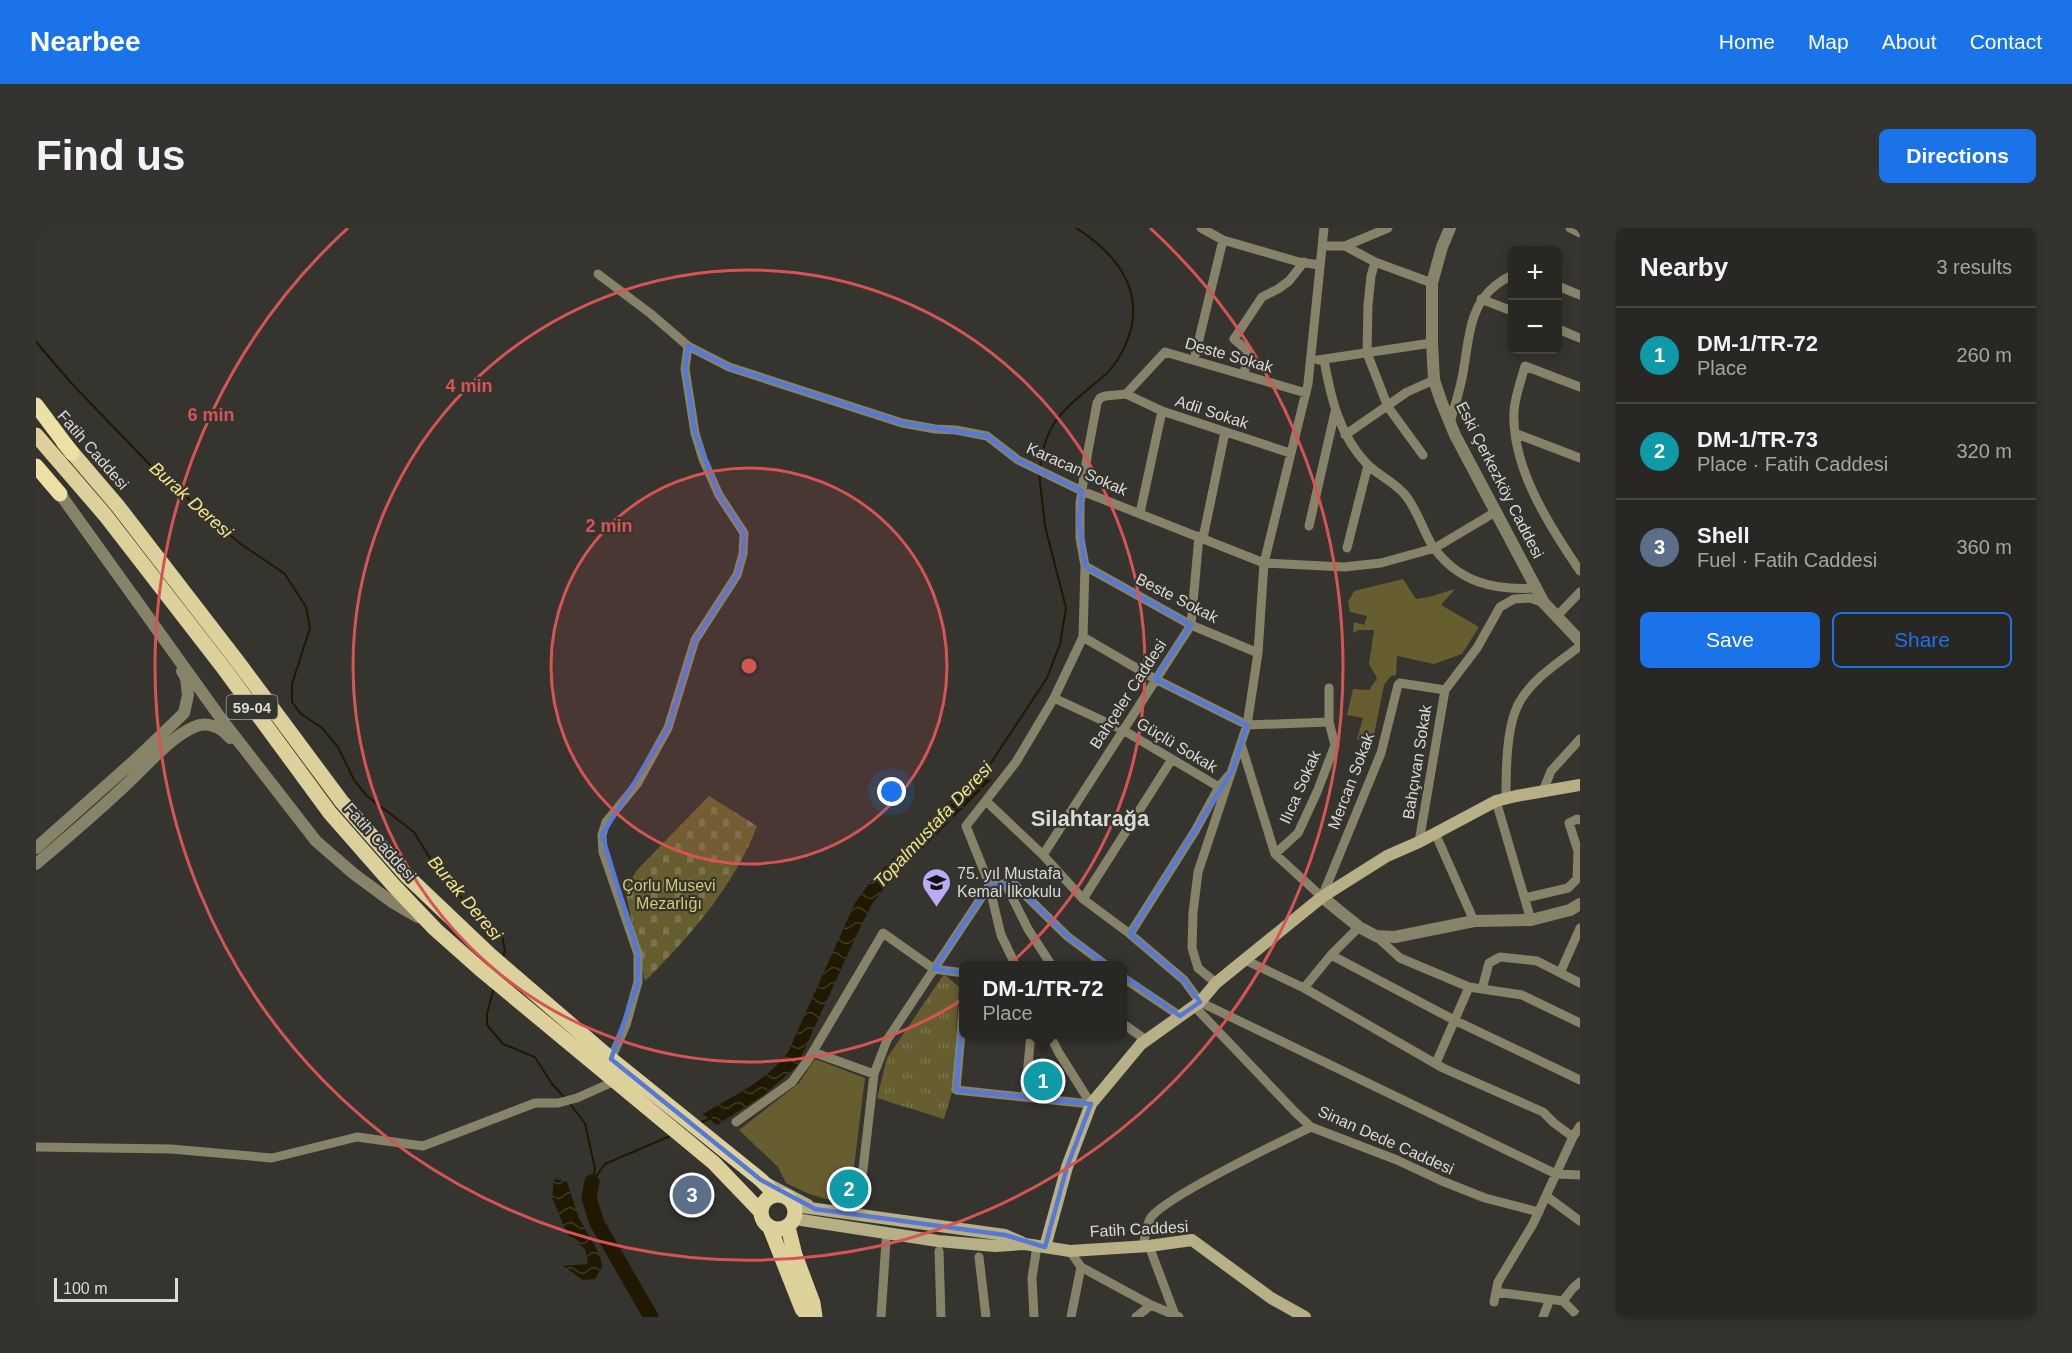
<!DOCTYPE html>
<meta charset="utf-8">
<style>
:root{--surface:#282723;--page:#343330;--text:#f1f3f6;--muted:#a5a5a6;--line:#444441;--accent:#1a73e8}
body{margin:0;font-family:Arial,sans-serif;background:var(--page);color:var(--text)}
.controls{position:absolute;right:18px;top:18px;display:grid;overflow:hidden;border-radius:9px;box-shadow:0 3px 9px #0003}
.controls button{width:54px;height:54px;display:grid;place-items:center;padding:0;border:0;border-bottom:2px solid var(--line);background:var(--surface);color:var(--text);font:30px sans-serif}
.scale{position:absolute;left:18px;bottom:15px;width:124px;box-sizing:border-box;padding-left:6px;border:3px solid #dadad6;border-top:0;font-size:16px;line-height:21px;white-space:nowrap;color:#dadad6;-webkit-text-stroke:4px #35342f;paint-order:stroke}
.you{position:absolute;left:856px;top:564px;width:21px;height:21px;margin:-15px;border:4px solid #fff;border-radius:50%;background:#1a73e8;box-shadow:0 0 0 9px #1a73e833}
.badge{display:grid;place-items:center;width:39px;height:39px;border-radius:50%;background:var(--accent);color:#fff;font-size:20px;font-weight:700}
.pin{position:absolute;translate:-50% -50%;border:3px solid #fff;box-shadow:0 2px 6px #0006}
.popup{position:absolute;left:923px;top:733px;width:168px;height:78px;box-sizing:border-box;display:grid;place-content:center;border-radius:9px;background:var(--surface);filter:drop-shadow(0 2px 4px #0005);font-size:20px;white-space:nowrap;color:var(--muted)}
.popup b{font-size:22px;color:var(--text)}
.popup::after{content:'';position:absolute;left:50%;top:100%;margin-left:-12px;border:12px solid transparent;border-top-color:var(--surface)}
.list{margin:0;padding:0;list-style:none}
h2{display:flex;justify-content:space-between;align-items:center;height:78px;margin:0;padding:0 24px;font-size:26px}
h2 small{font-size:20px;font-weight:400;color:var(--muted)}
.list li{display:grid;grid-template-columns:39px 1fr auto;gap:18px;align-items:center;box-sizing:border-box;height:96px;padding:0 24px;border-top:2px solid var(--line)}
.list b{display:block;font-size:22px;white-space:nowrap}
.list p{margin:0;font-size:20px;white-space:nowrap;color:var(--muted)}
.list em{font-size:20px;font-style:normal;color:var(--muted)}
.actions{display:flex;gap:12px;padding:18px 24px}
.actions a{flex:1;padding:14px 0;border:2px solid var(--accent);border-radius:9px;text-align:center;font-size:21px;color:var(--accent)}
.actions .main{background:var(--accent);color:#fff}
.map{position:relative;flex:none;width:1544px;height:1089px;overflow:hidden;border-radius:9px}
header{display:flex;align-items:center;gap:36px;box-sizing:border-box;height:84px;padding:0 30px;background:var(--accent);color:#fff}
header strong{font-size:28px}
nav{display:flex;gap:33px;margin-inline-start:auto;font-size:21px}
.intro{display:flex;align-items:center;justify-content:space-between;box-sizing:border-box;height:144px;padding:0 36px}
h1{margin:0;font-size:42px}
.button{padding:15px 27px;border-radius:9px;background:var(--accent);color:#fff;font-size:21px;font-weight:700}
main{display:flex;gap:36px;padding:0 36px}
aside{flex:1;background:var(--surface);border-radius:9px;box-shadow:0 3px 9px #0003}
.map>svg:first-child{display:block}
.grass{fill:#675e2f}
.cemetery{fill:url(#cemetery-stones)}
.park{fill:url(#park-tufts)}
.water{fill:url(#water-waves)}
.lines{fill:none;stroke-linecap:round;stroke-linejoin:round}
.stream{stroke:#201900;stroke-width:2}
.river{stroke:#201900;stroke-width:15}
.minor{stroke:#878368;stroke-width:9}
.tertiary{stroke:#878368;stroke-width:12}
.secondary{stroke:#b7af85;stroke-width:12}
.primary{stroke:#dcd19b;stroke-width:15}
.trunk{stroke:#ece0a4;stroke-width:15}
.marked{fill:none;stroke:#5678d7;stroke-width:4.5;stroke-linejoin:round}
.ring{fill:none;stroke:#d75454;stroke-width:3}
.labels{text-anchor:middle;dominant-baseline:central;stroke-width:4.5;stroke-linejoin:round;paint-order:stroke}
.shield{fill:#35342f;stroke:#a8a8a4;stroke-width:1.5}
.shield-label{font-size:15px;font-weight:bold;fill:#dadad6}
.street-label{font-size:16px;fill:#dadad6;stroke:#35342f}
.poi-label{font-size:16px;fill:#dadad6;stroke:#35342f;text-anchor:start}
.park-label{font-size:16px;fill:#dac86c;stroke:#35342f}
.water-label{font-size:18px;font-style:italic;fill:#f6e487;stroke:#35342f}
.district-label{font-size:22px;font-weight:bold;fill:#dadad6;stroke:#35342f}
.centre{fill:#d75454;stroke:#35342f;stroke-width:3}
.ring-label{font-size:18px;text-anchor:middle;font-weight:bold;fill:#d75454;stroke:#35342f;stroke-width:4.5;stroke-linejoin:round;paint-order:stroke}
</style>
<header>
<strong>Nearbee</strong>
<nav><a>Home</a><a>Map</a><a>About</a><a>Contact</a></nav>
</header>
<div class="intro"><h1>Find us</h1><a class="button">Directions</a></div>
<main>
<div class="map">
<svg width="1544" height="1089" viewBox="0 0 1544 1089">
<defs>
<pattern id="cemetery-stones" width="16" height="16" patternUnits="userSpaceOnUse" patternTransform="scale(1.5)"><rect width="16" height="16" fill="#675e2f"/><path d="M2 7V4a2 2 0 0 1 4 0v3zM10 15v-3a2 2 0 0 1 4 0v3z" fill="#7c744c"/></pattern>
<pattern id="park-tufts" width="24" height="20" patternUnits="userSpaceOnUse" patternTransform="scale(1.5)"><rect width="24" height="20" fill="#675e2f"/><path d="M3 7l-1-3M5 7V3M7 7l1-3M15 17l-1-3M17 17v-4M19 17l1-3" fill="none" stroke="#7c744c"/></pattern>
<pattern id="water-waves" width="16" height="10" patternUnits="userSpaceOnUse" patternTransform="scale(1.5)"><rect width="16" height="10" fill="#201900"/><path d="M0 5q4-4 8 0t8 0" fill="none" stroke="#403a24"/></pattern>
</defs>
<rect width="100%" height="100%" fill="#35342f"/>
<path class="grass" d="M1367 351 1380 371 1393 369 1419 361 1405 377 1443 399 1426 426 1398 436 1361 428 1360 447 1355 448 1348 457 1336 517 1321 511 1327 490 1311 487 1317 461 1333 462 1341 450 1333 436 1338 402H1323L1317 405 1318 394 1328 397 1331 388 1314 384 1312 374 1318 363Z
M779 831 829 850 816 955 812 956 810 974 789 971 771 965 750 955 742 939 703 902 763 855Z"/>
<path class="cemetery" d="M673 568 721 598C700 655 652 711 609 753L589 662 601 642Z"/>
<path class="park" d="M908 746 923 759 916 864 908 891 841 870 851 830Z"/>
<path class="water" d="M937 547 956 551 853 654 836 676 822 704 761 838 729 866 681 897 667 886C696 868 732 853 752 824L819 675 835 653 920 568Z
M518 951 531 954 543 990 564 1027 566 1039 559 1051 547 1052 527 1038 552 1036 549 1021 531 1006 516 969Z"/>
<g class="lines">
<path class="stream" d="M0 114 37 157 116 239 202 314 249 346 270 379 274 400 256 456V474L265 486 285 499 302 519 318 552 331 568 378 604 400 640 429 674 466 708 469 722 467 729
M1004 240C1009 196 1025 184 1057 157 1066 150 1076 142 1082 131 1116 75 1089 31 1040 0
M945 550 1011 450 1024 416 1030 380 1009 298 1003 245
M458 760 451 785V797L467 816 499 829 516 856 528 869
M534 876 549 895 559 941 557 951
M664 895 675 890
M556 954 569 936 634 908"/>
<path class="river" d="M556 954 553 970 561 995 615 1089"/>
<path class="minor" d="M1165 0 1187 12 1263 34 1284 37
M1534 0 1544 5
M1286 18H1309L1339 34 1396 55
M1309 18 1352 0
M1339 34 1335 48 1332 77 1331 125 1352 179 1387 227
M562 46 615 86 652 118 693 139 866 195 899 201 920 202 951 208 982 232 1046 263 1228 335 1308 339 1345 335 1399 320 1461 283
M1522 58 1544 67
M1445 71 1476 83
M1522 101 1544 110
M1158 132 1187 12
M1282 132 1396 115
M1288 132C1295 170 1303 207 1331 236 1343 248 1360 255 1370 268 1381 282 1387 302 1396 317 1421 354 1458 363 1500 360
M1208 147 1212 123 1198 111 1226 69 1242 61 1253 53 1268 34
M1544 159 1489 138C1485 153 1479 168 1478 183 1475 239 1514 299 1544 343
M1090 166 1129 124 1270 165
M1414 195C1418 180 1423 165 1426 150 1433 117 1431 79 1460 57 1466 53 1470 49 1476 48
M1481 206 1544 230
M1309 207 1371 164 1398 152
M1104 285 1126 183
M1273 298 1299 184
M1167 310 1189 204
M1311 320 1332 237
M1049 338 1155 397 1222 425
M1521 388 1544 364
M1047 409 1119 451 1211 497 1293 494
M1018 470 1087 502 1183 559
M1205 516 1239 626 1286 669 1345 525 1362 457 1364 455 1409 462
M1507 563 1515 543 1544 511
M1470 571C1470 543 1470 499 1483 475 1496 451 1523 434 1544 418
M950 573 1007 627 1047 671 1094 706 1148 752 1164 774 1520 946 1544 947
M1460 573 1495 692
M1399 605 1438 693
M1383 614 1409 462 1441 420 1464 379 1478 371 1494 370 1508 375
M1239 626 1262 605 1281 564 1299 517 1293 494V460
M1007 627 1155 397 1163 308
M969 655 992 701 1016 738
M1489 670 1532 660 1541 651 1542 623 1533 595 1541 591 1544 592
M1047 671 1136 531
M1094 706 1159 603 1183 559 1192 548
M1340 708 1364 730 1433 759 1486 767 1544 795
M1295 727 1418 792 1544 852
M1209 732 1268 760 1407 840 1507 884 1518 895 1537 909
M980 738 965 707 952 653 930 598 980 534 1018 470 1047 409 1049 338 1044 310V275L1052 223 1061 175 1064 170 1069 168 1090 166 1126 183 1254 225
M1524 745 1544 700
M1086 749 1144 788
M1180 755 1162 740 1156 720 1157 685 1162 644 1211 497 1222 425 1228 335 1272 156 1288 0
M1268 760 1295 727 1323 699
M1446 761 1453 735 1464 729 1501 733 1544 755
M928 770 920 862 1055 876
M1158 778 1260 885 1275 899 1361 932 1406 953 1449 970 1503 984
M1086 795 1110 812
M1013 806 1023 825 1055 876
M777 824 838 846
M575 831 590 797 602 754V726L567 624 566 607 570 594 601 556 632 500 659 412 701 347 707 326 708 305 683 267 667 231 659 205 649 141 652 118
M1400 835 1433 759
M989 868 995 806
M700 894 756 854 772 832 847 705 898 741 928 745
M0 919 135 921 236 930 321 909 387 918 499 875H522L541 870 579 853
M1510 968 1544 993
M823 976 838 846 851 812 953 658 977 655 1031 708 1071 738
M1107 1018C1109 1010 1110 999 1114 991 1125 971 1248 912 1275 899
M1113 1018 1139 1087
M903 1023 905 1089
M1034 1023 1045 1039 1115 1077 1143 1089
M943 1029 950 1089
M1460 1064 1527 1073 1543 1089
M1527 1073 1537 1060 1544 1054
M1458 1074 1462 1054 1497 996 1537 909 1544 898
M845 1089 850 1013
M998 1089 996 1050 1001 1018
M1035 1089 1045 1039
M1100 1089 1115 1077
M1507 1089 1514 1071"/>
<path class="tertiary" d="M1414 0 1406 19 1396 55V115L1398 152 1405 173 1419 207 1508 375 1544 413
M19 259 186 492 280 613 318 646 356 674 382 689
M0 620 99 532 148 485 152 467 150 450 146 443
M0 636C32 609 64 582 94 553 112 536 135 509 158 499 171 493 185 499 194 510
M1286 669 1323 699 1340 708 1359 709 1438 693 1495 692 1534 682 1544 676"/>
<path class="secondary" d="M732 956 772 977
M759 978 969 1007 985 1014
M759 991 902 1013 959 1018 989 1016 1034 1023 1113 1018 1156 1012 1235 1070 1269 1089
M1009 1019 1031 939 1055 876 1105 816 1164 774 1180 755 1286 669 1351 628 1383 614 1460 573 1480 568 1544 557"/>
<path class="primary" d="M0 207 69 287 189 442 294 585 358 658 399 701 444 741 678 935 725 984
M28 215 81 277 202 434 306 574 371 648 453 726 575 831 725 952 740 967
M725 984a17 17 0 1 1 34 0a17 17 0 1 1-34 0Z
M752 999 759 1027 777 1075 779 1089
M734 1000 766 1081 773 1089"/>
<path class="trunk" d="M0 177 36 225
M0 238 24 266"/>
</g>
<path class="marked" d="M652 118 693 139 866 195 951 208 982 232 1046 263 1043 293 1049 338 1155 397 1119 451 1211 497 1196 543 1094 706 1148 752 1164 774 1144 788 1031 708 977 655 953 658 898 741 930 745 920 862 1055 876 1031 939 1009 1019 969 1007 779 981 725 952 575 831 602 754V726L566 607 632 500 659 412 701 347 707 326 708 305 683 267 659 205 649 141Z"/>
<circle cx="713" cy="438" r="198" fill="#d75454" fill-opacity=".12"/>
<g class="ring">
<circle cx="713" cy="438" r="198"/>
<circle cx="713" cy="438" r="396"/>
<path d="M1114 0A594 594 0 1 1 312 0"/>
</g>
<defs>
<symbol id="school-pin" viewBox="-11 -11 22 30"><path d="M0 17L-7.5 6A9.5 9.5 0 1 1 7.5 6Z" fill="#bbaaf6" stroke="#35342f"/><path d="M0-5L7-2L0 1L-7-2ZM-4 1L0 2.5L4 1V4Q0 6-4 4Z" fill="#111"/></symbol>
</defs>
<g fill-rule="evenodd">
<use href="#school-pin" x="884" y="638" width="33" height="45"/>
</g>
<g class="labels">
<rect class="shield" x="190.5" y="467" width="51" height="24" rx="4.5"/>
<g class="shield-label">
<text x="216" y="479">59-04</text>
</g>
<g class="street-label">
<text transform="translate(1193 127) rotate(16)">Deste Sokak</text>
<text transform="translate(1176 184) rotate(18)">Adil Sokak</text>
<text transform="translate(57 222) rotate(49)">Fatih Caddesi</text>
<text transform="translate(1041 241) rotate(24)">Karacan Sokak</text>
<text transform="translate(1464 252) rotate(63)">Eski Çerkezköy Caddesi</text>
<text transform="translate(1141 370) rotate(27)">Beste Sokak</text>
<text transform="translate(1092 466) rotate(-57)">Bahçeler Caddesi</text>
<text transform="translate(1141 517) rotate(31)">Güçlü Sokak</text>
<text transform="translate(1381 534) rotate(-81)">Bahçıvan Sokak</text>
<text transform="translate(1315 553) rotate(-69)">Mercan Sokak</text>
<text transform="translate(1264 559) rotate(-66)">Ilıca Sokak</text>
<text transform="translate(344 614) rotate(48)">Fatih Caddesi</text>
<text transform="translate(1350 912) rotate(24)">Sinan Dede Caddesi</text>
<text transform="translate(1103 1001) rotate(-3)">Fatih Caddesi</text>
</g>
<g class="poi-label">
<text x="921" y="645">75. yıl Mustafa<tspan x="921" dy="18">Kemal İlkokulu</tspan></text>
</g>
<g class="park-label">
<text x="633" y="657">Çorlu Musevi<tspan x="633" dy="18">Mezarlığı</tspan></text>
</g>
<g class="water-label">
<text transform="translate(155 272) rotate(42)">Burak Deresi</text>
<text transform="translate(897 597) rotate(-47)">Topalmustafa Deresi</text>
<text transform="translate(429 670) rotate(50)">Burak Deresi</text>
</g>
<g class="district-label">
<text x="1054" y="590">Silahtarağa</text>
</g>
</g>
<circle cx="713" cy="438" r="9" class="centre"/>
<g class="ring-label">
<text x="433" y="164">4 min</text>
<text x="175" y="193">6 min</text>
<text x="573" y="304">2 min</text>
</g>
</svg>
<div class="controls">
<button>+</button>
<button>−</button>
</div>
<div class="scale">100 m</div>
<div class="you"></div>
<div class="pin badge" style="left:1007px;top:853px;background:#0f9aa8">1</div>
<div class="popup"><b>DM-1/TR-72</b>Place</div>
<div class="pin badge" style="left:813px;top:961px;background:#0f9aa8">2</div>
<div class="pin badge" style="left:656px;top:967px;background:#5c6f8a">3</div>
</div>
<aside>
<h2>Nearby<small>3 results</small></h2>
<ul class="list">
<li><span class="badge" style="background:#0f9aa8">1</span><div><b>DM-1/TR-72</b><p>Place</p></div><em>260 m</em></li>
<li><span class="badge" style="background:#0f9aa8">2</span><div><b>DM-1/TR-73</b><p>Place · Fatih Caddesi</p></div><em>320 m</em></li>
<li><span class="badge" style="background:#5c6f8a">3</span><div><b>Shell</b><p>Fuel · Fatih Caddesi</p></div><em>360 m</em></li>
</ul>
<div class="actions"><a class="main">Save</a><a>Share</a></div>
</aside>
</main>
